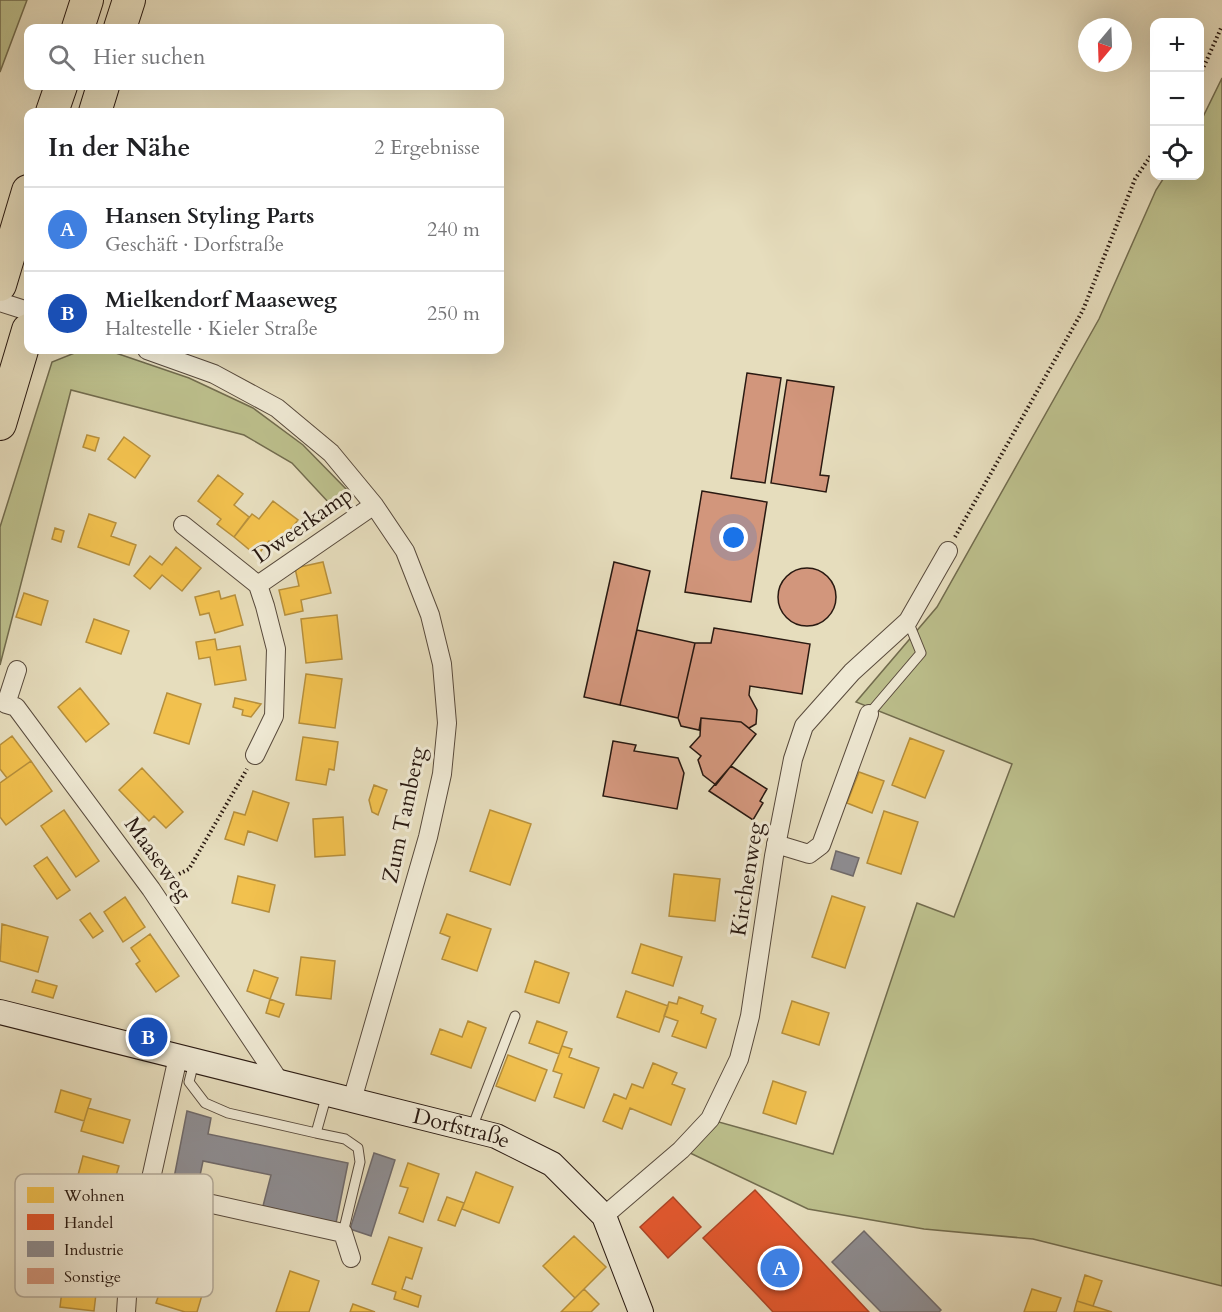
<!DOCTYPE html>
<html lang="de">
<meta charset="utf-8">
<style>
:root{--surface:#fff;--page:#f2f2f2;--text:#202124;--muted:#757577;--line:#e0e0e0;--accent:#1a73e8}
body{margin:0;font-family:Cardo,serif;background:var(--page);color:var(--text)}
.controls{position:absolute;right:18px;top:18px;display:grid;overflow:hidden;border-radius:12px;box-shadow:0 6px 24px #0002}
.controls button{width:54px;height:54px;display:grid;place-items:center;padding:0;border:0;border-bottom:2px solid var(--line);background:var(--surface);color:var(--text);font:30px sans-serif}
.compass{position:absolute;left:1078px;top:18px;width:54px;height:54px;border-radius:50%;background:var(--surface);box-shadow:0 6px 24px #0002;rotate:199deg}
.you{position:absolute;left:734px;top:538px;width:21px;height:21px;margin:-15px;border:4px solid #fff;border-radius:50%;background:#1a73e8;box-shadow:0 0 0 9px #1a73e833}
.badge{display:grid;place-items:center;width:39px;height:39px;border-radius:50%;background:var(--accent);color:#fff;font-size:20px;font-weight:700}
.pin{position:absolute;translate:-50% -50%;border:3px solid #fff;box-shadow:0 2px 6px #0006}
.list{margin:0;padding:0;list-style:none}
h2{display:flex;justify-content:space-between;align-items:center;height:78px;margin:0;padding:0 24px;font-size:26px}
h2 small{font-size:20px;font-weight:400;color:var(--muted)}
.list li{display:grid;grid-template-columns:39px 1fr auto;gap:18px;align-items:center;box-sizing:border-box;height:84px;padding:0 24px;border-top:2px solid var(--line)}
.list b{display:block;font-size:22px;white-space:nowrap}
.list p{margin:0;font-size:20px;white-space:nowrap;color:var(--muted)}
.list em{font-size:20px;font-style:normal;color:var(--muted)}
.icon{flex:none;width:33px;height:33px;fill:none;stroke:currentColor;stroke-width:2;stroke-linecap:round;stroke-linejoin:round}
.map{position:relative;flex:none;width:1222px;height:1312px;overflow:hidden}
.search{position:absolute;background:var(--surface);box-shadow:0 6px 24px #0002;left:24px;top:24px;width:480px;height:66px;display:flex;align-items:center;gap:15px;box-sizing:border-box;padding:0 21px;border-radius:12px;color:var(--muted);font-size:22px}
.panel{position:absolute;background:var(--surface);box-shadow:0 6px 24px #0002;left:24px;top:108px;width:480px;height:246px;border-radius:12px}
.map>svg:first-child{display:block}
.green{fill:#bcbf8c;stroke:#726c4e;stroke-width:1.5}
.homes{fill:#f2c14e;stroke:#b68f3c;stroke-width:1.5}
.shops{fill:#e4572e;stroke:#ac4425;stroke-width:1.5}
.industry{fill:#8d8d92;stroke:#6f6a6b;stroke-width:1.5}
.building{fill:#d2967c;stroke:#291911;stroke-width:1.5}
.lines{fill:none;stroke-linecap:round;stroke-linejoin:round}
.lane-casing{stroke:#584a3c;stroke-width:11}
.street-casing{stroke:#584a3c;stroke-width:20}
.secondary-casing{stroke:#291911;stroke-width:26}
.highway-casing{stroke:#291911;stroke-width:34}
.path{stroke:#291911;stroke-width:4;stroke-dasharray:1.5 3;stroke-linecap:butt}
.lane{stroke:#efe9d4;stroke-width:9}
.street{stroke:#efe9d4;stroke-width:18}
.secondary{stroke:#efe9d4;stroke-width:24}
.highway{stroke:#e6ddbd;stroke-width:32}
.labels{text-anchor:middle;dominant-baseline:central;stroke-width:6;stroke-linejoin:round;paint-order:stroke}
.street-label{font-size:22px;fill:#291911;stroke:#efe9d4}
.key{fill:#efe9d4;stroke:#b4ab9a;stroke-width:1.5}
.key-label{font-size:16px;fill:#291911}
</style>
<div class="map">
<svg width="1222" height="1312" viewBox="0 0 1222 1312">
<rect width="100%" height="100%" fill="#e6ddbd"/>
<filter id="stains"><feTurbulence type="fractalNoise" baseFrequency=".00333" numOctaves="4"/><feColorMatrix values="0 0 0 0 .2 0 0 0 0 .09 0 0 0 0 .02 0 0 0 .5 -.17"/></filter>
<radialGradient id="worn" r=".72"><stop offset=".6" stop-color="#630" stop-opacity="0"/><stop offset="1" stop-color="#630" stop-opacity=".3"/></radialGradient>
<path class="green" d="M0 0H27L0 72Z
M1222 78V1286L1033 1239 924 1229 808 1209 690 1153 719 1122 833 1154 917 903 954 917 1012 764 856 702 937 607 1099 319 1156 190 1165 176H1200V123Z
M82 350H107L189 378 253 408 303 445 347 490 330 504 292 463 244 435 71 390 0 665V527L52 362Z"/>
<path class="homes" d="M87 435 99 438 95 451 83 447Z
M124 437 150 456 135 478 108 459Z
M218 475 243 494 234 505 249 517 234 537 217 524 221 519 198 501Z
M273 501 298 520 277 547 269 541 257 556 234 537 252 514 259 519Z
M89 514 116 523 111 536 136 545 129 565 78 547Z
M55 528 64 531 61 542 52 539Z
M176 547 201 568 182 591 162 575 150 589 134 576 150 556 162 565Z
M323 562 331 593 301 600 303 611 285 615 279 590 299 586 295 568Z
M219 591 221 599 235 595 243 625 215 633 209 613 200 615 195 597Z
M24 593 48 601 41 625 16 617Z
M337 615 342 659 306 663 301 619Z
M94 619 129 631 121 654 86 642Z
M215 639 217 650 240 646 246 680 215 685 210 657 199 659 196 642Z
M306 674 342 679 335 728 299 723Z
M80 688 109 724 86 742 58 707Z
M167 693 201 704 189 744 154 733Z
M235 698 261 704 251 717 242 715 243 710 233 707Z
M12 736 31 761 7 778 0 769V745Z
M303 737 338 742 334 770 329 769 326 785 296 780Z
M910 738 944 751 925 798 892 785Z
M31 761 52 791 6 825 0 817V783Z
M142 768 183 812 166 828 154 816 149 821 119 790Z
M859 772 884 781 872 813 847 803Z
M374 785 387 790 378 815 372 812 369 800Z
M253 791 289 803 277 841 248 831 244 845 225 839 234 812 245 815Z
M64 810 99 861 76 877 41 826Z
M490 810 531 824 510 885 470 871Z
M884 811 918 822 901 874 867 863Z
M343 817 345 855 315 857 313 819Z
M47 857 70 890 57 899 34 866Z
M674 874 720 879 715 921 669 916Z
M238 876 275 885 269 912 232 903Z
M832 896 865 907 845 968 812 957Z
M125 897 145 927 123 942 104 912Z
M90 913 103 931 93 938 80 920Z
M447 914 491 929 477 971 442 959 450 937 440 933Z
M2 924 48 937 38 972 0 961Z
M150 934 179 976 156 992 136 964 140 961 131 948Z
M641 944 682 957 673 986 632 973Z
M301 957 335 961 331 999 296 995Z
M535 961 569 973 559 1003 525 992Z
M254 970 278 978 270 999 247 991Z
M36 980 57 986 53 998 32 992Z
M626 991 668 1006 659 1032 617 1017Z
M679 997 703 1006 701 1013 716 1019 706 1048 672 1036 678 1021 664 1016 669 1002 677 1004Z
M270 999 284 1004 279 1017 266 1013Z
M792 1001 829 1013 819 1045 782 1033Z
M468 1021 486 1028 471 1068 431 1054 440 1029 462 1037Z
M537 1021 567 1032 559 1054 529 1043Z
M562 1046 572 1049 569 1057 599 1068 584 1108 554 1097 562 1074 553 1071Z
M508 1055 547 1070 535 1101 496 1086Z
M653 1063 677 1073 672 1084 685 1089 671 1125 630 1108 622 1129 603 1121 614 1094 626 1099 632 1084 643 1088Z
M773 1081 806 1092 796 1124 763 1113Z
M61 1090 91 1099 84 1121 55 1112Z
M88 1108 130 1120 123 1143 81 1131Z
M83 1156 119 1166 112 1189 77 1179Z
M408 1163 439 1174 423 1222 399 1213 408 1188 400 1186Z
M476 1172 513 1187 499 1223 462 1209Z
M447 1197 464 1203 455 1226 438 1220Z
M574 1236 606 1267 575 1298 543 1266Z
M389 1237 422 1248 412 1279 406 1277 402 1289 421 1296 418 1307 394 1299 396 1292 372 1284Z
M290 1271 319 1281 309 1312H276Z
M166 1273 205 1285 197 1312H185L156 1303Z
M1085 1275 1102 1281 1093 1306 1077 1301Z
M63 1282 97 1285 94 1311 60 1307Z
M584 1289 599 1304 591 1312H561Z
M1032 1289 1061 1298 1056 1312H1024Z
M1077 1301 1093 1306 1112 1312H1074Z
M353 1304 375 1312H350Z"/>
<path class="shops" d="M755 1190 869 1312H773L759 1297 703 1238Z
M673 1197 701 1227 668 1258 640 1227Z"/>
<path class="industry" d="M836 851 859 858 853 876 831 869Z
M187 1111 211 1118 208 1134 348 1163 336 1223 263 1206 271 1175 203 1161 197 1190 173 1183Z
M374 1153 395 1160 371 1236 350 1229Z
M864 1231 941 1310 939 1312H881L832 1262Z"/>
<path class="building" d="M747 373 781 378 765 483 731 478Z
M787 380 834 387 820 475 829 476 826 492 771 483Z
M702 491 767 502 751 602 685 592Z
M614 562 650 571 620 705 584 697Z
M778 597a29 29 0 1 1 58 0a29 29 0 1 1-58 0Z
M714 628 810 644 802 694 750 686 749 695 757 710 756 724 749 728 741 722 701 718 699 730 681 726 678 718 695 643H711Z
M637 630 695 643 678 718 620 705Z
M701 718 741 722 756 734 716 785 703 775 698 760 701 756 690 747 700 736Z
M613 741 636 745 634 751 678 758 684 773 677 809 603 796Z
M731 766 767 789 760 801 763 803 753 820 709 791Z"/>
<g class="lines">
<defs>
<path id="lane" d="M869 714 921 653 908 621
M194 1062 189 1082 205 1103 228 1113 316 1133
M327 1094 316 1133 345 1139 358 1148 360 1162 343 1233
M472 1128 515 1016"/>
<path id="street" d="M0 302 28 311
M147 350 214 374 277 408 331 453 374 505 405 551 430 615 442 664 447 723 442 774 428 837 352 1100
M183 525 258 585 265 606 276 649 274 716 255 755
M258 585 374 505
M17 670 6 704 16 707 151 889 280 1082
M776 844 809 854 821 845 869 714
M149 1190 343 1233 351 1258
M604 1216 681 1150 710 1119 739 1059 750 1016 774 856 793 759 804 726 852 672 908 621 948 551
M126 1312 128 1282 178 1057"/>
<g id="secondary">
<path id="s1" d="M0 1012 496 1136 552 1164 604 1216 641 1312"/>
</g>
<path id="highway" d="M78 28 87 0
M120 28 129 0
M52 112 61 86
M95 112 103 86
M0 285 28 191
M0 424 28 330"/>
</defs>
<use href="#lane" class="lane-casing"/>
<use href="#street" class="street-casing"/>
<use href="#secondary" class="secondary-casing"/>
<use href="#highway" class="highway-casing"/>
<path class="path" d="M1200 75 1222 26
M955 537 1083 310 1135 179 1154 151
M167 880 189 869 247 769"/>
<use href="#lane" class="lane"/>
<use href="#street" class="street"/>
<use href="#secondary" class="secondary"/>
<use href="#highway" class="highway"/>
</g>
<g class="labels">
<g class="street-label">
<text transform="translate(303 525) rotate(-35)">Dweerkamp</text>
<text transform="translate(404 815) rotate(-78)">Zum Tamberg</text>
<text transform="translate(158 859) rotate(54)">Maaseweg</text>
<text transform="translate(747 879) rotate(-81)">Kirchenweg</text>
<text stroke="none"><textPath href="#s1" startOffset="476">Dorfstraße</textPath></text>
</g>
</g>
<rect x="15" y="1174" width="198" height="123" rx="9" class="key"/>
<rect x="27" y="1187" width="27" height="16" fill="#f2c14e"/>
<rect x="27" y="1214" width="27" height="16" fill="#e4572e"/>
<rect x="27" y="1241" width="27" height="16" fill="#8d8d92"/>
<rect x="27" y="1268" width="27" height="16" fill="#d2967c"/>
<g class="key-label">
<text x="64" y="1201">Wohnen</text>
<text x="64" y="1228">Handel</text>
<text x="64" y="1255">Industrie</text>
<text x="64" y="1282">Sonstige</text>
</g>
<rect width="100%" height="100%" filter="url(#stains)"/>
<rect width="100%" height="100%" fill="url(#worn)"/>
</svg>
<div class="controls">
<button>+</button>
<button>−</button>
<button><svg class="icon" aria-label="locate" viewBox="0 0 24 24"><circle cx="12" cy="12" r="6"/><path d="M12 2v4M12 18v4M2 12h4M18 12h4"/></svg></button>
</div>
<svg class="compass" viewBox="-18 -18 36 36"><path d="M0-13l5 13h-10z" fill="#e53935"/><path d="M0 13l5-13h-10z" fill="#757577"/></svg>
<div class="you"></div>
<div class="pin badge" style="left:780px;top:1268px;background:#3f7fe0">A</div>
<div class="pin badge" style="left:148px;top:1037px;background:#1a4fb4">B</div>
<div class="search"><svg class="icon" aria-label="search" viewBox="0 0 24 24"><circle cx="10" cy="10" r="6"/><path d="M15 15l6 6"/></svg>Hier suchen</div>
<section class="panel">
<h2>In der Nähe<small>2 Ergebnisse</small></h2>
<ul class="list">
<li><span class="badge" style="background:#3f7fe0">A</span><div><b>Hansen Styling Parts</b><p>Geschäft · Dorfstraße</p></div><em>240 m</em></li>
<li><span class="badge" style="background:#1a4fb4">B</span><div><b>Mielkendorf Maaseweg</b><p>Haltestelle · Kieler Straße</p></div><em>250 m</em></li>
</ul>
</section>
</div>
